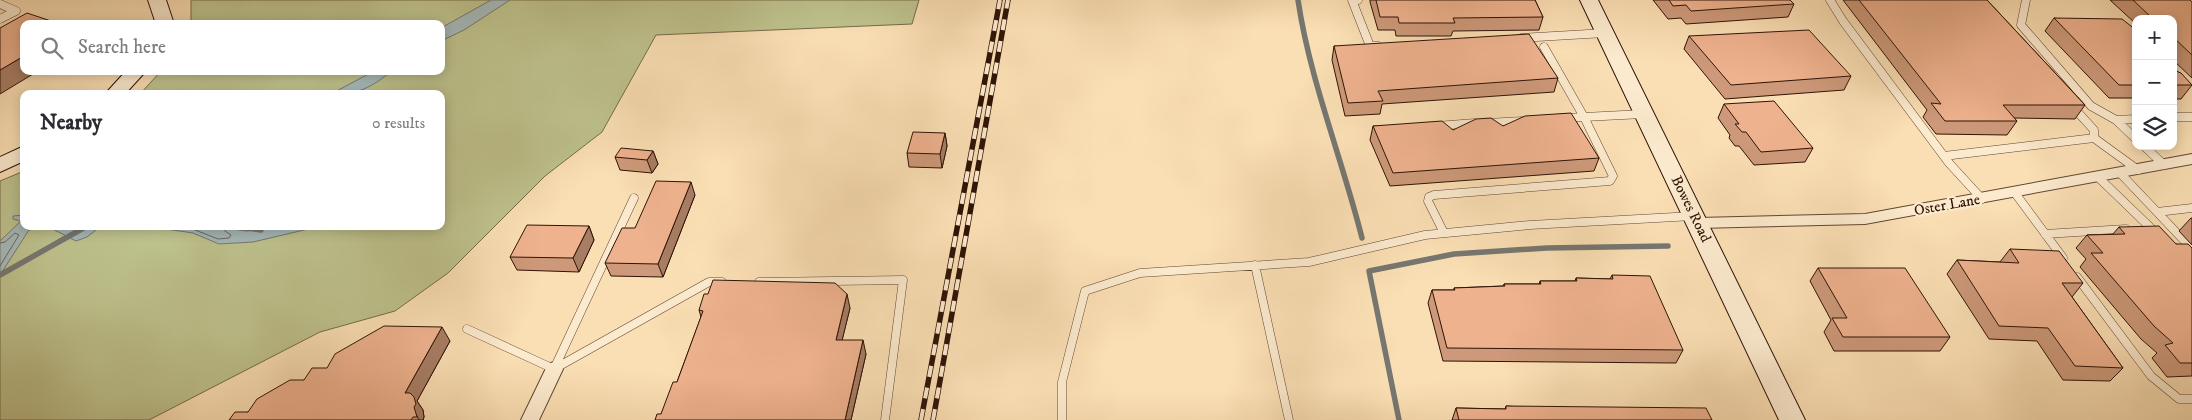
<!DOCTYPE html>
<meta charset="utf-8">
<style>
:root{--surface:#fff;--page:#f2f2f3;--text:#2b2b33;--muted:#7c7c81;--line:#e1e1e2}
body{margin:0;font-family:"IM FELL DW Pica",serif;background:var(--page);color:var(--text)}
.controls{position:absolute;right:15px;top:15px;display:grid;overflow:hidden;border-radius:10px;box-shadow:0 2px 12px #0003}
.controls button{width:45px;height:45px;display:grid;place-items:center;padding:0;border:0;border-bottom:1px solid var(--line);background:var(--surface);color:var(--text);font:25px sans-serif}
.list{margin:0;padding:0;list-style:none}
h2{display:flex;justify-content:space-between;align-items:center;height:65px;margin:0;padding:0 20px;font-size:21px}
h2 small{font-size:16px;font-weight:400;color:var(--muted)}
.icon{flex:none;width:28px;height:28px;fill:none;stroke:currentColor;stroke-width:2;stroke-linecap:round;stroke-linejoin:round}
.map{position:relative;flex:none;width:2192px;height:420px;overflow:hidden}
.search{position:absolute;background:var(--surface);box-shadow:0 2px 12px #0003;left:20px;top:20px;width:425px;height:55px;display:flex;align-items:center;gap:12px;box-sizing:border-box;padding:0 18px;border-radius:10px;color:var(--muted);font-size:19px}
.panel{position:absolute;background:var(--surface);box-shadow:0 2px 12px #0003;left:20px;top:90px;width:425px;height:140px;border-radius:10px}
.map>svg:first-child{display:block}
.green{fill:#bec28d;stroke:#766a4a}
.water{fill:#a5b9b9;stroke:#767771}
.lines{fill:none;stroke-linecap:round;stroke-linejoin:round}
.shore{stroke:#6a6660;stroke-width:1}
.stream{stroke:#767771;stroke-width:5.5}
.lane-casing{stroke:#624632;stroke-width:9}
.street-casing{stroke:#624632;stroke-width:2}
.secondary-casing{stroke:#2f1306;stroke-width:2}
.lane{stroke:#fceace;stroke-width:8}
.street{fill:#fceace;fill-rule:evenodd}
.secondary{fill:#fceace;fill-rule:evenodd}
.rail-casing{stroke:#2f1306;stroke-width:5.5}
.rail{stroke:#fceace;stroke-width:4;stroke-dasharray:11;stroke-linecap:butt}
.wall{fill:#cd997a;stroke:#2f1306}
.shaded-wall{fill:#a77d63;stroke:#2f1306}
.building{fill:#eeb28e;stroke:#2f1306}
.labels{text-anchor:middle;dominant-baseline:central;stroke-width:4.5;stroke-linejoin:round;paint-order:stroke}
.street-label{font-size:15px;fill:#2f1306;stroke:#fceace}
</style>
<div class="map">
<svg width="2192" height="420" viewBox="0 0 2192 420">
<rect width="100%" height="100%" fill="#fbdfb4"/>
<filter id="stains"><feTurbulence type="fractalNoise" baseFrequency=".004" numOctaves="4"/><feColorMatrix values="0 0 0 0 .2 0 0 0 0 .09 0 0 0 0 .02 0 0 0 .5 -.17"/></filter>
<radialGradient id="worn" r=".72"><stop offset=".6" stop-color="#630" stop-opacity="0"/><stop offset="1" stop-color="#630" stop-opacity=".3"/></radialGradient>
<path class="green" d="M191 0H919L912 24 656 35 602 132 545 176 448 273 395 311 320 332 149 420H0V181L24 171V226H441V94H140L161 71H441V24H191Z"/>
<path class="water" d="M491 0H510L464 30 441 41V28Z
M374 71H392C370 88 360 94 331 94Z
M24 215V226H101L87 237 76 241 49 227 29 230 0 275V241L21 221 13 219V216Z
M146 226H210L247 231 278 226H321L253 242 219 244 193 233Z"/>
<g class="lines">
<path class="shore" d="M185 226 218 239 229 238 231 235 225 231 224 226
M0 243 5 242 15 233 19 235 0 266"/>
<path class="stream" d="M1298 0C1310 81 1342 158 1362 238
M233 226 261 230
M0 275 87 226
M1399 420 1369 271 1454 254 1547 248 1668 246"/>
<defs>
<path id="lane" d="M1358 0H1352L1370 46H1378
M1830 0 1843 21 1949 163 1982 199
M2026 0 2021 25 2091 106 2116 120 2136 139
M0 4 16 11 0 19
M1521 38 1605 33
M2073 107 2094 130V138
M2173 117H2192
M1564 118 1643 114
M2116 120 2136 119
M1487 123 1523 121
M1437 126 1475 123
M2144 146 2164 165
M1944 156 2094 138 2138 170
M2120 173 2157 212 2192 208
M2098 177 2156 233
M2015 193 2063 258
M2157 212 2192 249
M1444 233 1428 201 1429 197 1434 195 1610 181 1613 176 1584 117 1544 47
M2045 234 2126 229
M1255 265 1289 420
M2077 277 2151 376 2179 399H2192
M759 282 903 280 885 420
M467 329 554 369
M554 369 709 282H722
M554 369 634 198
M1062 420V382L1085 291 1140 273 1309 262 1425 235 1530 225 1693 216"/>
<path id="street" d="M2192 154V164L1865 224 1698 228 1693 227 1690 223 1693 219 1698 218 1865 214Z
M554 362 560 364 563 369 539 420H521L548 364Z"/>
<path id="secondary" d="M148 0H166L174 24H156Z
M1580 0H1598L1805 420H1779Z
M126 71H146L125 94H105Z
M24 146V161L0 172V157Z"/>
</defs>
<use href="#lane" class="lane-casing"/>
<use href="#street" class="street-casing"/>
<use href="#secondary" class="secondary-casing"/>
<use href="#lane" class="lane"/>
<use href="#street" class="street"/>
<use href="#secondary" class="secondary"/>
<defs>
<path id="rail" d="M921 420 1000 0
M933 420 1008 0"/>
</defs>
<use href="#rail" class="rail-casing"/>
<use href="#rail" class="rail"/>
</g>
<path class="wall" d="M1370 0H1535L1543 17 1539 30 1453 31 1451 36H1396L1395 30H1378L1370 2Z
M1653 0H1790L1794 4 1788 17 1686 24 1681 18 1668 19Z
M1843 0H1987L2085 105 2075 119 2014 118 2017 121 2007 135 1936 134 1923 117 1927 110Z
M2110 0H2190L2192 2V78L2173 60V19H2136V24Z
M2054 18 2136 30V98H2109L2045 31Z
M1689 36 1851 76 1844 90 1725 99 1684 49Z
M1334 46 1558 78 1554 92 1382 104 1380 114 1345 116 1332 60Z
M2173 67 2192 85 2181 99H2173Z
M1724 104 1813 148 1805 162 1754 165 1739 146H1735L1729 138 1730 135 1718 118Z
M1373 126 1453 130 1503 126 1599 158 1594 171 1390 186 1370 140Z
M945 133 947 146 942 168 909 167 907 153Z
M653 151 658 164 652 173 620 170 615 157Z
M695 195 663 277 611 276 605 263 635 228Z
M2191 218H2192V245L2179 231Z
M589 226 594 240 579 272 517 270 510 257Z
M2119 227 2176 244 2192 248V376L2167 377 2152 358 2157 353 2141 339 2080 267 2086 259 2076 248 2087 235 2113 234Z
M2010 249 2083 283 2072 297 2123 368 2110 381 2063 380 2037 341 1989 339 1947 274 1957 260 2000 262Z
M1818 268 1950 337 1940 351H1834L1824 332 1831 320 1810 281Z
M1612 275 1683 350 1676 363 1443 361 1428 303 1432 290H1454V288L1503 286 1504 284H1539L1540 281H1575L1576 278 1610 279Z
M850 308 842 340 866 354 851 420H655L661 414 677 382 701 317 699 310Z
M450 341 417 401 423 410 424 417 423 420H229L248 412 304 380Z
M1506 406 1712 420H1452L1456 408 1505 409Z"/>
<path class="shaded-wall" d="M24 56V71H38L0 94V70Z
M945 133 947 146 942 168 940 154Z
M653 151 658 164 652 173 647 160Z
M691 182 695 195 663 277 658 264Z
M589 226 594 240 579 272 573 258Z
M847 294 850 308 839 353 836 340Z
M442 327 450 341 417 401 423 410 424 417 423 420H419L405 393Z
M863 340 866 354 851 420H845Z"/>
<path class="building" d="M1376 0H1535L1543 17 1453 18 1455 23H1399L1398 17H1380Z
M1669 0H1790L1794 4 1691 11 1686 5 1673 6Z
M1859 0H1987L2085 105H2003L2017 121H1945L1931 103 1941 104Z
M2133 0H2190L2192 2V55L2173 37V19H2153Z
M27 13 60 24H24V50L21 51 24 53V56L0 70V28Z
M2054 18 2122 19 2136 30V85H2119Z
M1809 30 1851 76 1731 85 1689 36Z
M1529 34 1558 78 1378 91 1383 101 1348 103 1334 46Z
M2173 67 2178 72 2181 73 2192 85H2173Z
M1774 101 1813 148 1761 152 1746 132H1742L1735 124H1739L1724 104Z
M1571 113 1599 158 1393 173 1373 126 1442 121 1453 130 1476 119 1491 118 1503 126 1525 116Z
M913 132 945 133 940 154 907 153Z
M621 148 653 151 647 160 615 157Z
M656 181 691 182 658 264 605 263 622 228H635Z
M527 225 589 226 573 258 510 257Z
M2159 226 2176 244H2188L2192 248V363H2180L2165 345 2173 343 2154 326 2091 253H2103L2087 235 2125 234 2119 227Z
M2010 249 2059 251 2083 283H2062L2123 368 2075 366 2048 328 1999 326 1957 260 2019 263Z
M1818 268H1905L1950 337H1843L1832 318H1847Z
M1612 275 1650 276 1683 350 1447 348 1432 290H1455L1454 288 1505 286 1504 284H1541L1540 281H1577L1576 278 1613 279Z
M713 280 835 283 847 294 836 340H863L845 420H655L657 414H661L673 382H677L703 311 699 310 704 294H708Z
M384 326 442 327 405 393H410L414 397 416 404 414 407 417 417H413L411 420H229L235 412H248L257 399 290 380H304L312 368H327L335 354Z
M1506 406 1706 408 1712 420H1459L1456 408 1506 409Z"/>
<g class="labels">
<g class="street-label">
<text transform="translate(1947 205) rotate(-10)">Oster Lane</text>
<text transform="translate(1691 209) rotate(64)">Bowes Road</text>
</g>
</g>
<rect width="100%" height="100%" filter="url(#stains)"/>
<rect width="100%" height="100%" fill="url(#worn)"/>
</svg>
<div class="controls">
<button>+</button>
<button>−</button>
<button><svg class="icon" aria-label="layers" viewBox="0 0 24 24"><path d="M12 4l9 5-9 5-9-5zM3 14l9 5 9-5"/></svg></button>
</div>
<div class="search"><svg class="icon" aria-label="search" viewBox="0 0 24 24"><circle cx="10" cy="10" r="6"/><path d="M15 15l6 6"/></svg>Search here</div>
<section class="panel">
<h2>Nearby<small>0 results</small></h2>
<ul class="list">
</ul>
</section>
</div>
